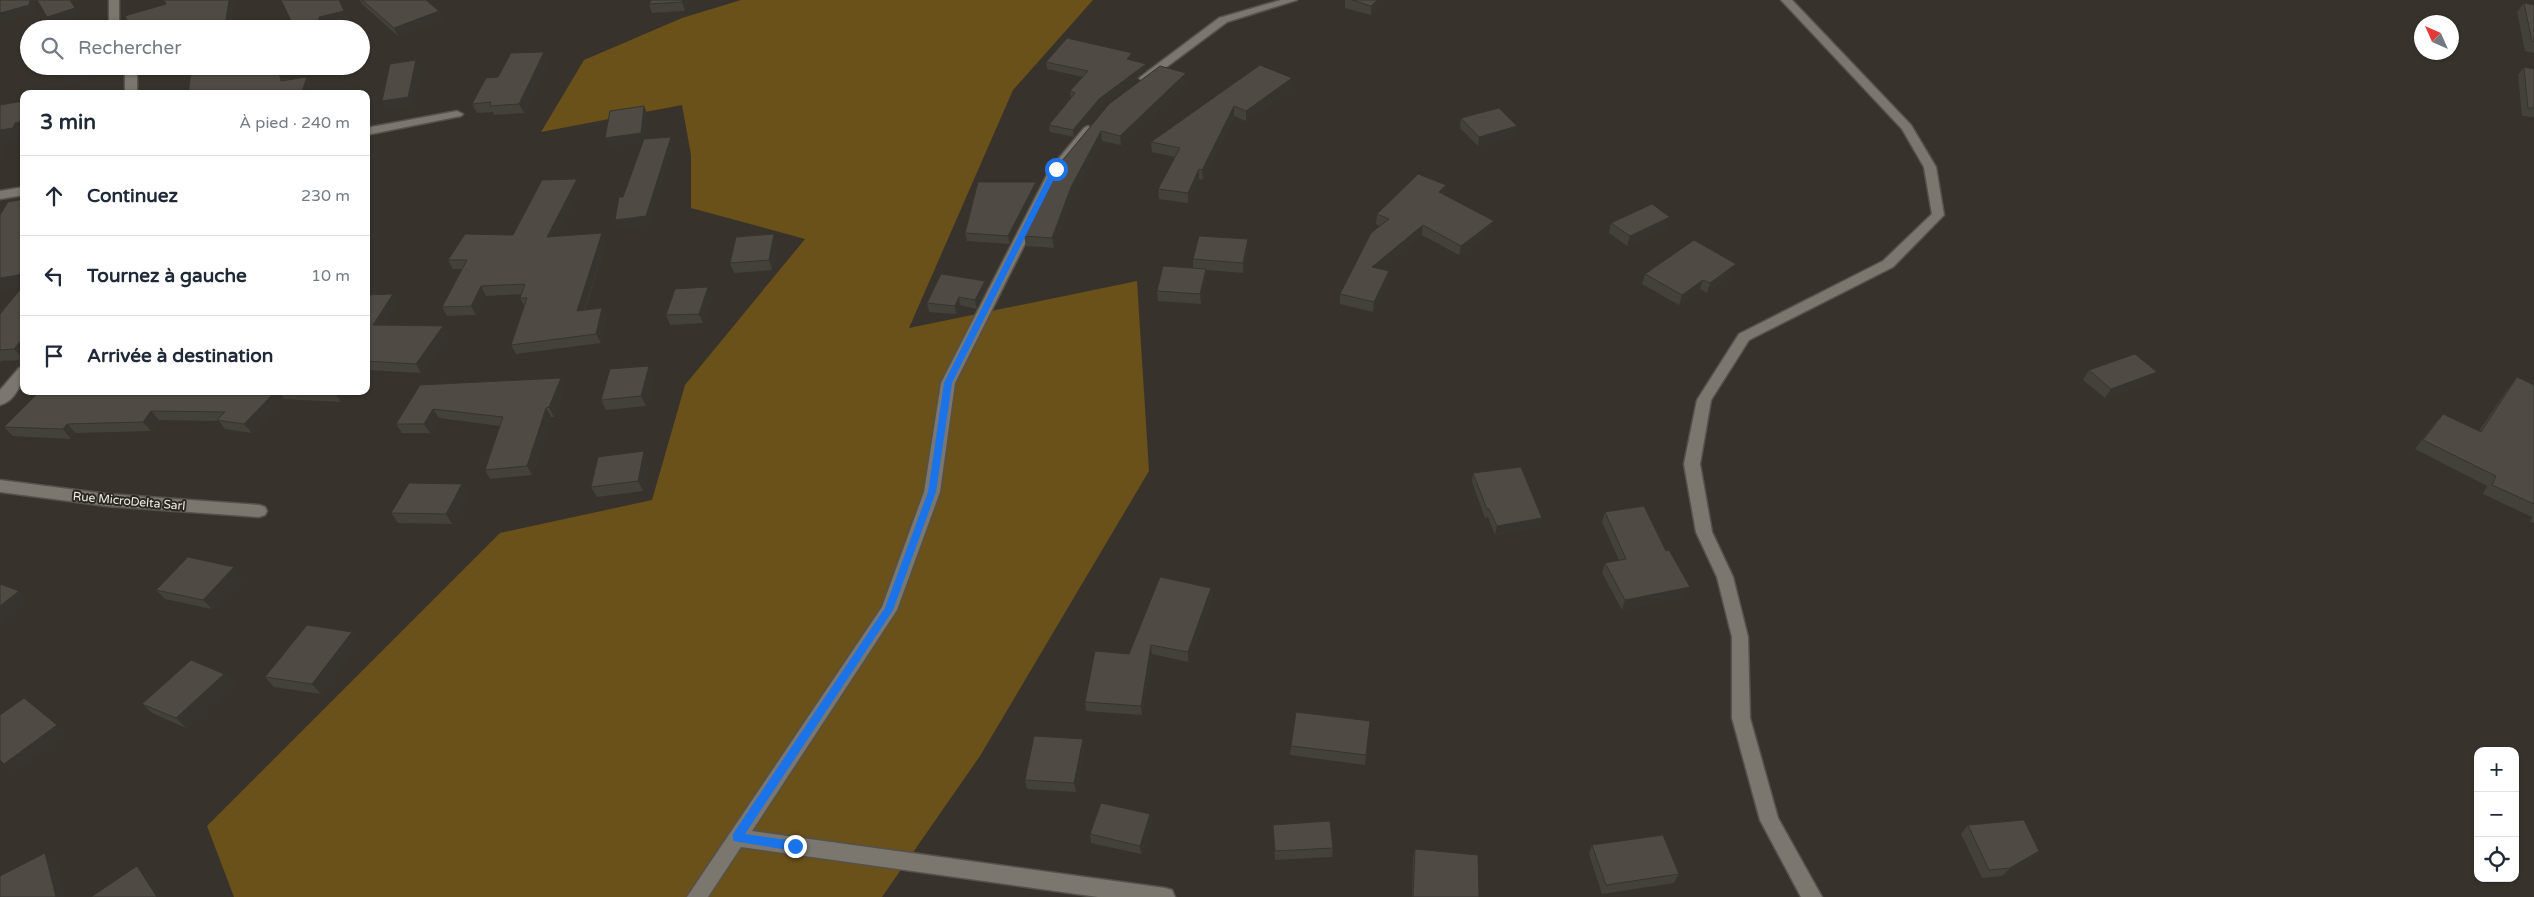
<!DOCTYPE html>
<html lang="fr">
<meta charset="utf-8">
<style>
:root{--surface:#fff;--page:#f2f2f3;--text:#1f2937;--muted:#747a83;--line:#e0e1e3}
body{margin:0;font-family:"Varela Round",sans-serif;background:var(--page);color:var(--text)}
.controls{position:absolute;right:15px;bottom:15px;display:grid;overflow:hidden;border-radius:10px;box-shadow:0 1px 4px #0004}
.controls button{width:45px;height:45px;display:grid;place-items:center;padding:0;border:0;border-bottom:1px solid var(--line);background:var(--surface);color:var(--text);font:25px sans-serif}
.compass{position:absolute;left:2414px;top:15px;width:45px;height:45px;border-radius:50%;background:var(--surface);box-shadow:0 1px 4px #0004;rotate:315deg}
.stop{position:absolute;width:15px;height:15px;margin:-11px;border:4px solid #1a73e8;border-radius:50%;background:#fff}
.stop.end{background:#1a73e8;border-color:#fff;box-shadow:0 1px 5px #0008}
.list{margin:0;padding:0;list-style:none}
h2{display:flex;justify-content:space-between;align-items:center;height:65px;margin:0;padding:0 20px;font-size:21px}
h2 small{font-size:16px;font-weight:400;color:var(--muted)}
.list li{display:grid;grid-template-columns:32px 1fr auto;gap:15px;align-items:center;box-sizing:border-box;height:80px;padding:0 20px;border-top:1px solid var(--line)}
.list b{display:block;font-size:19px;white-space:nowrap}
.list em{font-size:16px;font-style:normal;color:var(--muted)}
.icon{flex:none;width:28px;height:28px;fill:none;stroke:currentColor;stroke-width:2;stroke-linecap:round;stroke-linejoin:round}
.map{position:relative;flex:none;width:2534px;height:897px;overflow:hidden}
.search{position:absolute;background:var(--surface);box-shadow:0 1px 4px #0004;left:20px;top:20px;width:350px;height:55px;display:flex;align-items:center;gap:12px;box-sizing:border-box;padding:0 18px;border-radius:28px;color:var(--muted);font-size:19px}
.panel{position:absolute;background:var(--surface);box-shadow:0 1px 4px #0004;left:20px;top:90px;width:350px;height:305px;border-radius:10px}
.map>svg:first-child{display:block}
.green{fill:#6a5019}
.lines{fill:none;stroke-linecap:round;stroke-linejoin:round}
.street-casing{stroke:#55524b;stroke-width:3}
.street{fill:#7b776f;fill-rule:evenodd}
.wall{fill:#44403a}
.shaded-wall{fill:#373430}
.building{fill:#4f4b44;stroke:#373430}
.route{fill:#1a73e8}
.labels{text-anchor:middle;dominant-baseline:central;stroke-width:4;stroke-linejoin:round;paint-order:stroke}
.street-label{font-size:12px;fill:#f0eee9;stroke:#2d2922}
</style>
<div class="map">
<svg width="2534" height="897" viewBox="0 0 2534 897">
<rect width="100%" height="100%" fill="#37332c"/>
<path class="green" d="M741 0H1093L1013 90 909 328 1137 281 1149 471 980 756 882 897H234L207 826 500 533 652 500 685 385 805 239 691 208V155L682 105 541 132 584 60 682 18Z"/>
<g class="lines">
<defs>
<path id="street" d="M109 0H119V29H109Z
M1281 0H1297L1227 22 1149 80H1141L1139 78 1219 18Z
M1781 0H1792L1911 125 1936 167 1944 215 1893 267 1749 340 1711 400 1700 464 1712 532 1733 577 1748 637 1750 718 1778 818 1822 897H1801L1760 820 1732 718V637L1717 577 1696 532 1684 464 1697 400 1739 334 1883 261 1932 214 1924 167 1902 129Z
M122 66H133L137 75V94H125V75Z
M457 111 463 114 461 116 366 135V128Z
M1088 126 1094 130 1062 170 955 383 940 492 897 610 752 831 1165 888 1172 890 1175 897H1098L741 847 708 897H687L882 607 924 492 941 383 1050 169 1084 128Z
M24 187V195L0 199V191Z
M24 366C24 380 16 401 0 405V390L19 368Z
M0 480 107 494 259 505 265 507 267 511 265 515 259 517 107 506 0 492Z"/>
</defs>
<use href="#street" class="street-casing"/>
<use href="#street" class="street"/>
</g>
<path class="wall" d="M360 0H426L439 11 443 19 398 36 362 4Z
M689 0 685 11 652 13 649 4Z
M1345 0H1386L1371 15 1345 8Z
M2524 3 2534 5V53L2525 51 2517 12Z
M1132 53V60L1146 64V71L1100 107 1074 137 1050 132 1049 125 1071 98 1070 91 1083 77 1047 69 1046 62Z
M548 61 524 113 494 115 493 112 477 113 472 104 498 77Z
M1260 65 1292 88 1246 121 1234 116 1203 180 1199 179 1188 203 1159 199 1158 189 1175 157 1152 152 1151 142Z
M2524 67 2534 69V117L2522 116 2518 75Z
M1187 83 1121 145 1102 141 1072 196 1054 248 1026 246 1024 236 1109 104Z
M1461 118 1516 136 1478 146 1460 128Z
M577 179 581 188 556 236 602 233 606 242 585 310 602 308 606 317 601 343 516 354 511 345 524 306 520 298 522 294 486 296 476 315 447 316 442 307 462 269H453L448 260 513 235Z
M1036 182 1037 190 1010 244 967 241 965 233Z
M1446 185 1444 195 1492 231 1459 255 1422 235 1381 269 1389 271 1388 281 1373 312 1340 304V294L1380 226 1376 224 1377 214Z
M24 199V360L1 361 0 363V314L23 286 0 290V215Z
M1611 223 1668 227 1627 246 1609 233Z
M1248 239V249L1243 273 1206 270V279L1201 304 1158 301 1157 291 1193 268V259Z
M777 244 772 270 734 273 730 263Z
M1645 274H1733L1707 293 1700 289 1679 305 1642 284Z
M985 281 986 290 977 309 960 305 956 314 929 312 927 303Z
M366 295 398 304 384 325 443 326 449 335 421 373 367 370 366 371Z
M712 297 703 323 670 325 666 315Z
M2089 370 2150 382 2105 398 2083 380Z
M654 376 646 406 606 410 601 400Z
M2517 377 2534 385V523L2530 522 2532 517 2483 494 2487 486 2415 449 2435 423 2443 414 2479 431 2509 387Z
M561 378 565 387 554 417H551L532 475 490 479 485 470 500 426 439 418 430 433H402L396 424 420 385Z
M40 391H350L341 402 284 399 252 433 225 429 219 421 159 420 151 431 76 433 71 439 13 436 4 427Z
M649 461 643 491 597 497 591 487Z
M1473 473 1542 518 1540 526 1495 535 1488 517 1485 518 1472 482Z
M469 494 452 524 398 523 391 513Z
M1605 512 1666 551 1686 596 1622 610 1602 573 1605 563 1619 560 1602 522Z
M243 577 212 609 165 599 156 590Z
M1211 588 1212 597 1188 662 1152 654 1142 715 1086 711 1085 702 1129 654Z
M360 641 321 694 274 687 265 677Z
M224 674 234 683 186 728 152 713 142 704Z
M1370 721 1365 765 1290 755 1291 746Z
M1084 748 1076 792 1027 789 1025 780Z
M1150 814 1152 822 1141 854 1091 843 1090 834Z
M1273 825 1333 848 1332 857 1275 860Z
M1968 825 2039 851 2032 860 2002 876 1982 878 1961 834Z
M1592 845 1679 874 1674 883 1602 894 1589 854Z
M1415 849 1479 897H1412L1413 858Z"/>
<path class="shaded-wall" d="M30 0H36L35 13 0 22V13Z
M70 0 80 16 52 25 47 17Z
M229 0H235L231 29 225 26Z
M339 0 349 19 323 25V29H319V17Z
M683 0H689L685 11 682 2Z
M1377 0H1386L1371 15V6Z
M439 11 443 19 398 36 394 28Z
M0 34 3 40H0Z
M544 52 548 61 524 113 519 104Z
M1132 53 1133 60 1128 66 1127 59Z
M416 60 421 69 413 107 387 111 382 101Z
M1146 64V71L1100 107 1074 137 1073 130 1099 99Z
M91 66H97V77L65 85 58 76Z
M151 66H164L153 70Z
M290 66H318L284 79 286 89 281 81 279 71Z
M1186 73 1187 83 1121 145 1120 136Z
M307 77 312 86 309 94H301Z
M1292 78V88L1246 121V111Z
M644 106 648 116 645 143 609 148 605 138Z
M1234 106V116L1203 180 1202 170Z
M24 121V134L21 139 8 141 0 161V130L15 123Z
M1517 126 1516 136 1478 146 1479 137Z
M1101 131 1102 141 1072 196 1054 248 1052 238 1071 187Z
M671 137 674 145 650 225 618 229 615 220Z
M1199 169V179L1188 203V193Z
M577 179 581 188 551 246 547 237Z
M1036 182 1037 190 1010 244 1008 236Z
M1446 185 1445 194 1438 202 1439 192Z
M1670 217 1668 227 1627 246 1630 236Z
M1494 221 1492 231 1459 255 1461 246Z
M1423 225 1422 235 1372 277V267Z
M602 233 606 242 581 320 577 311Z
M774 234 777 244 772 270 769 260Z
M1248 239V249L1243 273V263Z
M1736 264 1733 274 1707 293 1710 283Z
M1206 269V279L1201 304 1200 294Z
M1389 271 1388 281 1373 312 1374 302Z
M24 274V286L0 290V278Z
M1703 280 1700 289 1679 305 1682 295Z
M985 281 986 290 977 309 975 300Z
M481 286 486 296 476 315 471 306Z
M708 287 712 297 703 323 699 314Z
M393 294 398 304 379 334 373 325Z
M959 297 960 305 956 314 955 306Z
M602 308 606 317 601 343 596 334Z
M443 326 449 335 421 373 416 364Z
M24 337V360L14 349Z
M649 366 654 376 646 406 641 396Z
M2157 372 2150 382 2105 398 2111 389Z
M561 378 565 387 554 417 549 407Z
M276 391H279L284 399 252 433 244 424Z
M336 391H350L341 402 335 393Z
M546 408 551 417 532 475 527 466Z
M433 409 439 418 430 433 424 424Z
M151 411 159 420 151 431 143 422Z
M67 424 76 433 71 439 63 429Z
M644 451 649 461 643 491 638 481Z
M462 484 469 494 452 524 446 514Z
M1542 518 1540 526 1495 535 1497 526Z
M234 567 243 577 212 609 203 600Z
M1690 587 1686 596 1622 610 1625 600Z
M1211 588 1212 597 1188 662V652Z
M19 591 29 600 0 625V606Z
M352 632 360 641 321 694 312 684Z
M1151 645 1152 654 1142 715 1141 706Z
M224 674 234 683 186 728 176 718Z
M57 725 68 735 15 773 4 764Z
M1083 739 1084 748 1076 792 1074 783Z
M1150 814 1152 822 1141 854 1140 846Z
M2039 851 2032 860 2002 876 2010 868Z
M45 853 57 861 66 897H56Z
M137 866 148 875 163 897H157Z"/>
<path class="building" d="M0 0H30L29 5 0 13Z
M37 0H70L75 8 47 17Z
M164 0H229L225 26 236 23 237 29H131L125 16 166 4Z
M281 0H339L344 11 319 17V29H276L293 25Z
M362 0H426L439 11 394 28Z
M651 0H683L682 2 649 4Z
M1352 0H1377L1371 6Z
M2524 3 2534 5V42L2532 41Z
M1067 38 1132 53 1127 59 1146 64 1099 99 1073 130 1049 125 1075 93 1070 91 1088 71 1046 62Z
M544 52 519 104 490 106 491 102 472 104 486 78 498 77 511 53Z
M416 60 408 97 382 101 390 64Z
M1260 65 1292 78 1246 111 1234 106 1202 170 1199 169 1188 193 1158 189 1180 148 1151 142Z
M57 66H91V68L58 76Z
M192 66H290L279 71 281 81 307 77 301 94H188Z
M1160 66 1186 73 1120 136 1101 131 1071 187 1052 238 1024 236 1062 161 1109 104Z
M2524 67 2534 69V108H2528Z
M24 101V121L15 123 13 128 0 130V105Z
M644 106 641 133 605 138 610 111Z
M1499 108 1517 126 1479 137 1461 118Z
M671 137 646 216 615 220 619 197H623L644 139Z
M1418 174 1446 185 1439 192 1494 221 1461 246 1423 225 1372 267 1389 271 1374 302 1340 294 1371 233 1389 219 1377 214Z
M577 179 547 237 602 233 577 311 602 308 596 334 511 345 527 298H520L525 284 481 286 471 306 442 307 467 260H448L465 234 513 235 542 180Z
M978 182H1036L1008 236 965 233Z
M24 199V274L0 278V215L8 202Z
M1652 204 1670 217 1630 236 1611 223Z
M774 234 769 260 730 263 736 237Z
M1199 236 1248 239 1243 263 1193 259Z
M1694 240 1736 264 1710 283 1703 280 1682 295 1645 274Z
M1163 266 1206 269 1200 294 1157 291Z
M941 274 985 281 975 300 959 297 955 306 927 303Z
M24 285V337L14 349 0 350V314Z
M708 287 699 314 666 315 675 289Z
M393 294 373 325 443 326 416 364 366 361V295Z
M2135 354 2157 372 2111 389 2089 370Z
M649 366 641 396 601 400 610 369Z
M2517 377 2534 385V504L2492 485 2496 476 2423 440 2443 414 2481 432Z
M561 378 549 407 546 408 527 466 485 470 503 417 433 409 424 424H396L420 385Z
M40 391H276L244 424 217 420 225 412 151 411 143 422 67 424 63 429 4 427Z
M305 391H336L335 393Z
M644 451 638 481 591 487 598 457Z
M1521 467 1542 518 1497 526 1489 509H1487L1473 473Z
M409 483 462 484 446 514 391 513Z
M1644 506 1666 551 1669 550 1690 587 1625 600 1605 563 1626 559 1605 512Z
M188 557 234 567 203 600 156 590Z
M1160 577 1211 588 1188 652 1151 645 1141 706 1085 702 1095 651 1129 654Z
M0 584 19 591 0 606Z
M307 625 352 632 312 684 265 677Z
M191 660 224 674 176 718 142 704Z
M24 698 57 725 4 764 0 760V715Z
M1296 712 1370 721 1366 755 1291 746Z
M1034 736 1083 739 1074 783 1025 780Z
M1101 803 1150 814 1140 846 1090 834Z
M2024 820 2039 851 2010 868 1989 870 1968 825Z
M1330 821 1333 848 1275 851 1273 825Z
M1663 835 1679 874 1606 885 1592 845Z
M1415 849 1478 855 1479 897H1413Z
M45 853 56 897H0V876Z
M137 866 157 897H91Z"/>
<path class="route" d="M1056 167 1059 169 952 383 936 492 893 610 745 834 795 841 798 842V849L795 851 733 841V834L885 608 928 492 944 383 1052 169Z"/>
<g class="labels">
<g class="street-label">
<text transform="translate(129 501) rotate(5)">Rue MicroDelta Sarl</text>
</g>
</g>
</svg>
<div class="controls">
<button>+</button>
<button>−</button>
<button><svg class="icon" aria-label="locate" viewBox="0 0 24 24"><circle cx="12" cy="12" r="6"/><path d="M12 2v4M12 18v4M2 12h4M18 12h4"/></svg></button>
</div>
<svg class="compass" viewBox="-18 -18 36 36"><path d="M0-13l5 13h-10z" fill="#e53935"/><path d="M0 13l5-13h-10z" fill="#747a83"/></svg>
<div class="stop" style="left:1056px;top:169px"></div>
<div class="stop end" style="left:795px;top:846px"></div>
<div class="search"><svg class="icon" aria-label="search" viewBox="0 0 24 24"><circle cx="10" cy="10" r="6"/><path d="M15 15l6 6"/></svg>Rechercher</div>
<section class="panel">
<h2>3 min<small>À pied · 240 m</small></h2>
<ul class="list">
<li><svg class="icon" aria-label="ahead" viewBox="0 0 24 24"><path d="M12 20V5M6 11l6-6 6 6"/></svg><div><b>Continuez</b></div><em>230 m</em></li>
<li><svg class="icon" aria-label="left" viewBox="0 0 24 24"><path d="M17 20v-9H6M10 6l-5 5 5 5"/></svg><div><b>Tournez à gauche</b></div><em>10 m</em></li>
<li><svg class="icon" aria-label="arrive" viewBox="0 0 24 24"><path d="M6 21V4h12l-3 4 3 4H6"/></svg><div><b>Arrivée à destination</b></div></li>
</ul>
</section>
</div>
